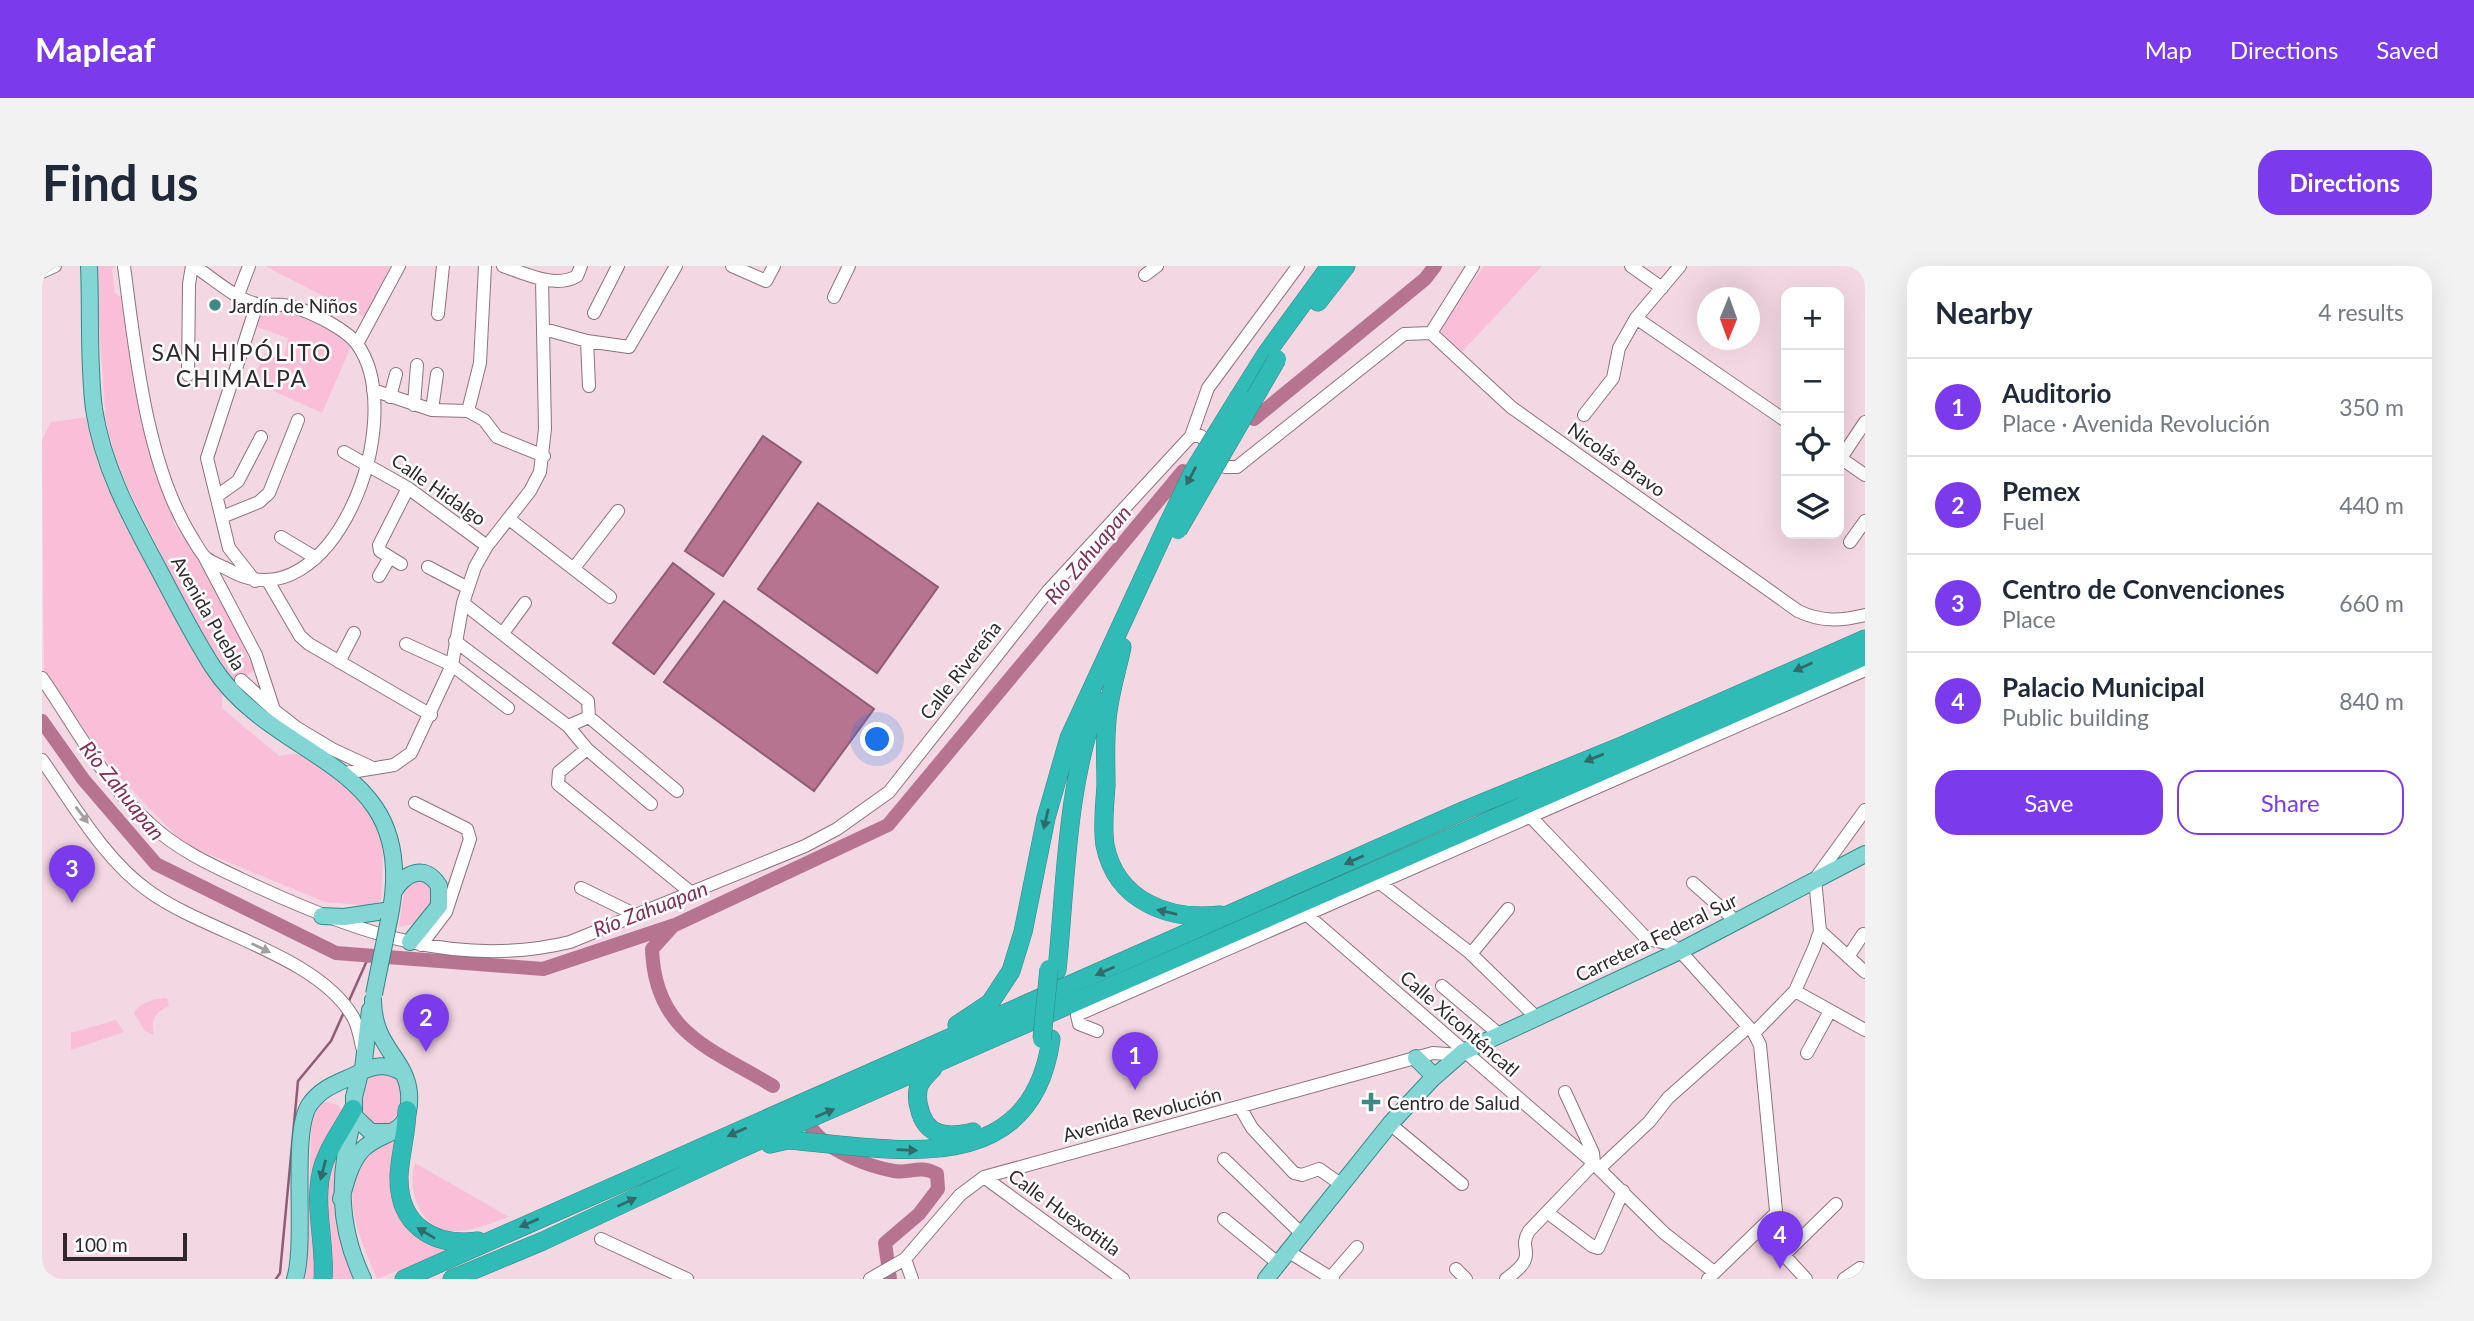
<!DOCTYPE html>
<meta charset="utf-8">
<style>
:root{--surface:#fff;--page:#f2f2f3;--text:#1f2937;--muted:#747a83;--line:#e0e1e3;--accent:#7c3aed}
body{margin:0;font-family:Lato,sans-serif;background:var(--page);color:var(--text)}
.controls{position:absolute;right:21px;top:21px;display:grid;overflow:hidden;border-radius:14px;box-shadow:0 7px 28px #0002}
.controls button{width:63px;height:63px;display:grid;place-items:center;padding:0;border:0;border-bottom:2px solid var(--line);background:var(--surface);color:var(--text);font:35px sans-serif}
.compass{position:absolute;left:1655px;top:21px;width:63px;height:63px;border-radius:50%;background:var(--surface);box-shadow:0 7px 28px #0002;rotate:181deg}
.scale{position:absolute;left:21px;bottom:18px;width:124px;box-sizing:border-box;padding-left:7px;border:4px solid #32282c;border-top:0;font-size:19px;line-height:24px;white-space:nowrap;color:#32282c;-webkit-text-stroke:5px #fff;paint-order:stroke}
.you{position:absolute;left:836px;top:474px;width:24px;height:24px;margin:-18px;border:5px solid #fff;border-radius:50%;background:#1a73e8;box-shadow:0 0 0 10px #1a73e833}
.badge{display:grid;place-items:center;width:46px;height:46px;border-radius:50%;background:var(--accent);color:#fff;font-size:23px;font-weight:700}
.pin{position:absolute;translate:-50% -58px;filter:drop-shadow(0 2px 4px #0008)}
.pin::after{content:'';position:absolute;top:37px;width:24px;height:21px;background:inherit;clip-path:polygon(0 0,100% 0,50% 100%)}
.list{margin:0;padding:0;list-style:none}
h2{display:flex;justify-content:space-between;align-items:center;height:91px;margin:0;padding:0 28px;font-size:30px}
h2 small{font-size:23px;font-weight:400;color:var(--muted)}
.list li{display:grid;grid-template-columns:46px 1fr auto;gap:21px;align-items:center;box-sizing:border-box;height:98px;padding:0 28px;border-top:2px solid var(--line)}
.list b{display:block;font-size:26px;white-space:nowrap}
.list p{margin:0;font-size:23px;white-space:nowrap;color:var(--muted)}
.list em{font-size:23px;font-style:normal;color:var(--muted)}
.actions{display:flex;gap:14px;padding:21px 28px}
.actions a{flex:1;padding:16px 0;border:2px solid var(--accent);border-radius:21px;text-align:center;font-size:24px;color:var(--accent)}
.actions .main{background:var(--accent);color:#fff}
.icon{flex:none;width:38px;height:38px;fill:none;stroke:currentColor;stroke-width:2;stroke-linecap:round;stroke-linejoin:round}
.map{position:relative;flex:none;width:1823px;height:1013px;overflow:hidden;border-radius:21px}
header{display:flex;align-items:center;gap:42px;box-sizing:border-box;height:98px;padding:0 35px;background:var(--accent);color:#fff}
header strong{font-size:33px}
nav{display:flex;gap:38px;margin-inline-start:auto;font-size:24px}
.intro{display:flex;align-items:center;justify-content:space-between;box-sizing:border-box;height:168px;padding:0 42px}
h1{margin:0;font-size:49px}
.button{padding:18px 32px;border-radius:21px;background:var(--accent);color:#fff;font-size:24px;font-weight:700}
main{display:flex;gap:42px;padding:0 42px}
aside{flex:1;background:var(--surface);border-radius:21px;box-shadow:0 7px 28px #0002}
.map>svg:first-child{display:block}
.green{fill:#f9bfd7}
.water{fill:#b67491;stroke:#8e5d73;stroke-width:2}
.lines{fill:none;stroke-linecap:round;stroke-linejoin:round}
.stream{stroke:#8e5d73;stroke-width:2.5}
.river{stroke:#b67491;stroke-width:14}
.minor-casing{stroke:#8c747e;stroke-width:14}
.major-casing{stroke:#318886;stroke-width:18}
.highway-casing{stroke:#318886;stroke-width:19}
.minor{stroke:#fff;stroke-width:12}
.major{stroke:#83d6d4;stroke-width:16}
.highway{stroke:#31bbb7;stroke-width:18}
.major-bridge-casing{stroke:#318886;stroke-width:18;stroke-linecap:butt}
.highway-bridge-casing{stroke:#318886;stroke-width:19;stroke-linecap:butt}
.major-bridge{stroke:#83d6d4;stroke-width:16}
.highway-bridge{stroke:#31bbb7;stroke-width:18}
.oneway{fill:#326a6b}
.oneway2{fill:#a39ea0}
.poi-dot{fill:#408885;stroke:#fff;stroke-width:2.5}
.labels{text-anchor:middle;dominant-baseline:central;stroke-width:5;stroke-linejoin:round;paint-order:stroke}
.poi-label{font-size:19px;fill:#32282c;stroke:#fff;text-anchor:start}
.street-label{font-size:19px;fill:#32282c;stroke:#fff}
.water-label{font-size:21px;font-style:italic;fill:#813059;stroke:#fff}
.quarter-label{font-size:23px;letter-spacing:2px;fill:#32282c;stroke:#fff}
</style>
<header>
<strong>Mapleaf</strong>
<nav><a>Map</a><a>Directions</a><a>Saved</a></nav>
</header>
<div class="intro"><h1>Find us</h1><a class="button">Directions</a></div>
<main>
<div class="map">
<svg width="1823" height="1013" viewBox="0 0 1823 1013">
<rect width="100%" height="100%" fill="#f3d7e2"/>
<path class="green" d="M53 0H74L70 3 73 27 84 35 97 132 132 258 182 328 208 375 200 379 213 404 203 410 214 433 191 414 154 358 77 204 64 157Z
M223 0H348L324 52Z
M1442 0H1500L1420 86 1396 63Z
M238 41 311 76 280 147 210 115 223 87 242 92 246 72 215 61 220 45Z
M46 151 66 222 180 425V442L237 490 266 486C286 502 326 532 335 557 344 581 340 609 339 634L332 640 283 636 142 578 71 504 2 405 0 174 9 156Z
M368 612 389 614 393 632 375 657 357 661 362 626Z
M125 732 127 740C113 746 108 754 112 769L103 765 92 747C99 735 113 733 125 732Z
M74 754 82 766 29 784V767Z
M347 803 361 818 358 845 348 857 333 859C314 848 319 826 328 810Z
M286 836 295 839 302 847 281 888 278 1013H264L270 847 277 837Z
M355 872 354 918 399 981 407 984 335 1013C319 974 293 924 327 886 333 879 347 876 355 872Z
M298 878 314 1013H286L284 901Z
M373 897 467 951C449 957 427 967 408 965 377 962 365 922 373 897Z"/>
<path class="water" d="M721 170 759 196 681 310 643 285Z
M776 237 896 321 835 407 716 323Z
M631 297 672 328 612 408 571 377Z
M682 335 832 443 772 525 622 416Z"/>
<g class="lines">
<path class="stream" d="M306 737 327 690
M234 1013 238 1007 256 815 289 775 302 746"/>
<path class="river" d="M1212 153 1383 13 1393 0
M0 455 41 513 114 598 294 687 501 703 633 659 846 559 1141 205
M630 661 610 683C613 767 668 782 731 820
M769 862C786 885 825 900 852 905 870 908 876 898 895 908L896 923 877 948 843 977 848 1013"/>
<defs>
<path id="minor" d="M82 0C93 83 104 198 149 270 153 276 158 287 164 292 170 297 180 300 187 304 290 362 369 152 315 78 303 62 261 41 241 39 233 38 223 40 215 38 193 33 171 12 152 0
M461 0C482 7 513 23 535 10L539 0
M690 0 724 15 732 0
M1589 0 1620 22
M0 6 13 0
M1103 9 1115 0
M196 29 207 0
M792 31 807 0
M552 47 576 0
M396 48 401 0
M1594 52 1744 155
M502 63 545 75 587 81 634 0
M1389 67 1469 141 1756 345C1779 356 1799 355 1823 349
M1389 67 1431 0
M545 75 547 120
M315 78 357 0
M146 109 147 18 150 0
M331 124 390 144 426 145 442 154 455 171 502 190
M348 131 354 108
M372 139 375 99
M390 144 395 108
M426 145 438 97 443 0
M1542 149 1571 112 1577 82 1594 52 1638 0
M1149 170H1159L1183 201H1195L1362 68 1389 67
M302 186 366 222 445 280
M1797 191 1823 209
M1799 192 1823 156
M175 230 196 215 219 171
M180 251 217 236 227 227 256 154
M467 253 568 331
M239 271 274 292
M1808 276 1823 255
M163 292 214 389 232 444 255 462 290 483 331 502
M359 298 338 285 337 279 366 222
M386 301 426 322
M532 302 576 245
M337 310 348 291
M213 315 187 282 165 192 215 38
M226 315 258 370 267 378 389 449
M421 337 546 435 547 451
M461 367 483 337
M413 375 526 460 545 483 609 538
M364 378 410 399 466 442
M297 396 312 367
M0 412C33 460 63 518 107 557 139 587 176 602 216 621 316 667 417 703 528 676L763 580 795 563 847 526 1006 325 1149 170 1166 122 1256 0
M199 414 231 443
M526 460 547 451 635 525
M545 483 517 506 516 518 647 625
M0 494C31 538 63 595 108 626 164 666 276 690 311 751 316 760 318 771 320 781
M303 507 352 499 369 487 410 399 421 337 433 301 445 280 488 225 498 206 503 163 500 14
M373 537 425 563 428 573 404 646 379 679
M1487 549 1605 673 1626 677 1638 685 1712 767 1718 779 1737 976 1742 989 1764 1013
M1338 617 1427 686 1495 752
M1651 617 1695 656
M539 622 596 650
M1264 648 1547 893 1622 967 1672 1006
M1778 665 1823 706
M1427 686 1433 683 1466 643
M1806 691 1821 668
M1400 720 1458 769
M1753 725 1823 764
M1055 765 1037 758 1035 749 1823 404
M1712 767 1753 725 1772 682 1778 665 1773 613 1823 544
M1765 787 1788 745
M1198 841 1210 862 1252 907 1260 909 1277 903 1300 919
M1348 858 1420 918
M1182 893 1261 969
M1558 902 1607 856 1626 832 1706 761
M942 911 1081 1013
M1510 950 1550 980 1556 982 1581 925
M1182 953 1237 998
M559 973 645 1013
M1247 986 1291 1013
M1742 989 1794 938
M863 993 870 1013
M1414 1003 1424 1013
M1289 1011 1315 981
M828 1013 863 993 918 929 942 911 1391 787 1418 789
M1464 1013C1500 987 1474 986 1487 965L1552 897 1551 887 1523 826
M1666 1013 1732 949
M1802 1013 1818 1002"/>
<path id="major" d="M47 0C49 47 46 96 52 143 61 202 89 252 117 304 134 336 151 370 171 401 235 500 382 493 347 654
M352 625C363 607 383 597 397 620V640L368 676
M280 650 302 651 349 644
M1374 792 1388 806 1390 813
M321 803 328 744
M318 807 312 831V850L329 866H349
M312 850C296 907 295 959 321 1013
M299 933C304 916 308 897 320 884 341 862 370 873 367 827 364 792 331 781 331 734
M253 1013C265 975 248 865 268 838 281 820 299 816 317 807 332 799 345 797 361 807
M1224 1013 1348 858 1390 813 1421 786 1638 685 1823 588"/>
<path id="highway" d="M1276 36 1304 0
M1197 131 1224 88 1288 0
M1080 381C1076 400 1070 420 1067 439 1062 465 1064 493 1064 519 1063 538 1060 560 1063 579 1074 635 1127 655 1178 649
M1015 704C1024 616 1024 519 1056 435
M915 759 948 737 969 705 981 666 1004 552 1027 472 1125 260
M891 802C887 807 879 814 877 820 875 825 875 835 877 841 883 871 906 872 931 866
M365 844C365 866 358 888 357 910 356 959 391 981 436 975
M728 878 746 874C849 882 989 917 1009 773
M281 1013C284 975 269 934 282 897 288 878 302 861 311 843
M362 1013 1423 544 1582 479 1823 373
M410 1013 501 975 698 883 1823 390"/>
</defs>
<use href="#minor" class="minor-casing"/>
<use href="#major" class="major-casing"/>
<use href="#highway" class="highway-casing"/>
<use href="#minor" class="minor"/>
<use href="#major" class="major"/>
<use href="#highway" class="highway"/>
<defs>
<path id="major-bridge" d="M332 728 347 654"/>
<path id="highway-bridge" d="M1125 260 1152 204 1197 131
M1136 264 1235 93
M1000 773 1007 703"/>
</defs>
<use href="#major-bridge" class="major-bridge-casing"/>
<use href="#highway-bridge" class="highway-bridge-casing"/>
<use href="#major-bridge" class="major-bridge"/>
<use href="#highway-bridge" class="highway-bridge"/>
</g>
<defs><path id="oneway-solid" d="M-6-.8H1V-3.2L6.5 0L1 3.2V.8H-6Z" transform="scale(1.75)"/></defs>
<g class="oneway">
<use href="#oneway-solid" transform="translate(1149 210) rotate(118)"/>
<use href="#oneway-solid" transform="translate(1761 401) rotate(156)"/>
<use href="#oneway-solid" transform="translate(1552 492) rotate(158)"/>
<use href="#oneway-solid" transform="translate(1004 553) rotate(103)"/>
<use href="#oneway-solid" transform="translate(1312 594) rotate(156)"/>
<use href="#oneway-solid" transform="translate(1125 646) rotate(-167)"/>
<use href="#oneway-solid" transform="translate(1063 705) rotate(156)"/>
<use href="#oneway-solid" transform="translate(783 847) rotate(-23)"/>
<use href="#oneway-solid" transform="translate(695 866) rotate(156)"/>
<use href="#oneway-solid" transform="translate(865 884) rotate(2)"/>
<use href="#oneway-solid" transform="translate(281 904) rotate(105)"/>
<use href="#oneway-solid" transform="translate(585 936) rotate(-25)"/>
<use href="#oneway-solid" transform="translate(487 957) rotate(157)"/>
<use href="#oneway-solid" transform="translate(384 967) rotate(-149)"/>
</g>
<g class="oneway2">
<use href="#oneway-solid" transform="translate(40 549) rotate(53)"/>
<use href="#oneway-solid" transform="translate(219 682) rotate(26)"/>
</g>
<g class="poi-dot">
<circle cx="173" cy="39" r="7"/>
<path d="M1325.5 825.5h7v7h7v7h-7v7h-7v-7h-7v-7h7z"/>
</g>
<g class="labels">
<g class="poi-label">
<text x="187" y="39">Jardín de Niños</text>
<text x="1345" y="836">Centro de Salud</text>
</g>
<g class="street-label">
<text transform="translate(1575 193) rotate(35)">Nicolás Bravo</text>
<text transform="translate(397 223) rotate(35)">Calle Hidalgo</text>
<text transform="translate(167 347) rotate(60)">Avenida Puebla</text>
<text transform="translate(918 404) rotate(-52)">Calle Rivereña</text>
<text transform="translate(1614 671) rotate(-26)">Carretera Federal Sur</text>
<text transform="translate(1418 757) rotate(41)">Calle Xicohténcatl</text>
<text transform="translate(1100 848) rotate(-15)">Avenida Revolución</text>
<text transform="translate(1023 946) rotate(36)">Calle Huexotitla</text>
</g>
<g class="water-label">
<text transform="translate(1045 288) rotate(-50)">Río Zahuapan</text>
<text transform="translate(81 524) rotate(51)">Río Zahuapan</text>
<text transform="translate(608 642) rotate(-21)">Río Zahuapan</text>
</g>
<g class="quarter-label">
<text x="200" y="86">SAN HIPÓLITO<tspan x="200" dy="26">CHIMALPA</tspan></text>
</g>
</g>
</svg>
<div class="controls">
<button>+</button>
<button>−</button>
<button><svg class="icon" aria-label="locate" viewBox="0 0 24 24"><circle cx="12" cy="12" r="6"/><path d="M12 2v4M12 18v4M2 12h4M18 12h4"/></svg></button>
<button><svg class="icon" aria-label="layers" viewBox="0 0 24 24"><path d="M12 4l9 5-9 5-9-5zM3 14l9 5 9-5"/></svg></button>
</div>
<svg class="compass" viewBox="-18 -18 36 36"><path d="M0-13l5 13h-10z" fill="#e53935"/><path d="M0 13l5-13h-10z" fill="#747a83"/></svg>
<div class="scale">100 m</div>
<div class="you"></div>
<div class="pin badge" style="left:1093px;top:824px">1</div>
<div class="pin badge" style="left:384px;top:786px">2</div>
<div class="pin badge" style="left:30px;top:637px">3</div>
<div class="pin badge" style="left:1738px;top:1003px">4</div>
</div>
<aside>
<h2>Nearby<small>4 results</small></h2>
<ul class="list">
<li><span class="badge">1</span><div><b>Auditorio</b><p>Place · Avenida Revolución</p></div><em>350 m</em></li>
<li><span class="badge">2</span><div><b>Pemex</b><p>Fuel</p></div><em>440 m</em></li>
<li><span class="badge">3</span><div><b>Centro de Convenciones</b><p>Place</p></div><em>660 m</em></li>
<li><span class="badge">4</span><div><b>Palacio Municipal</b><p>Public building</p></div><em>840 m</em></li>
</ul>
<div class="actions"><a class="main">Save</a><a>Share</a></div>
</aside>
</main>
